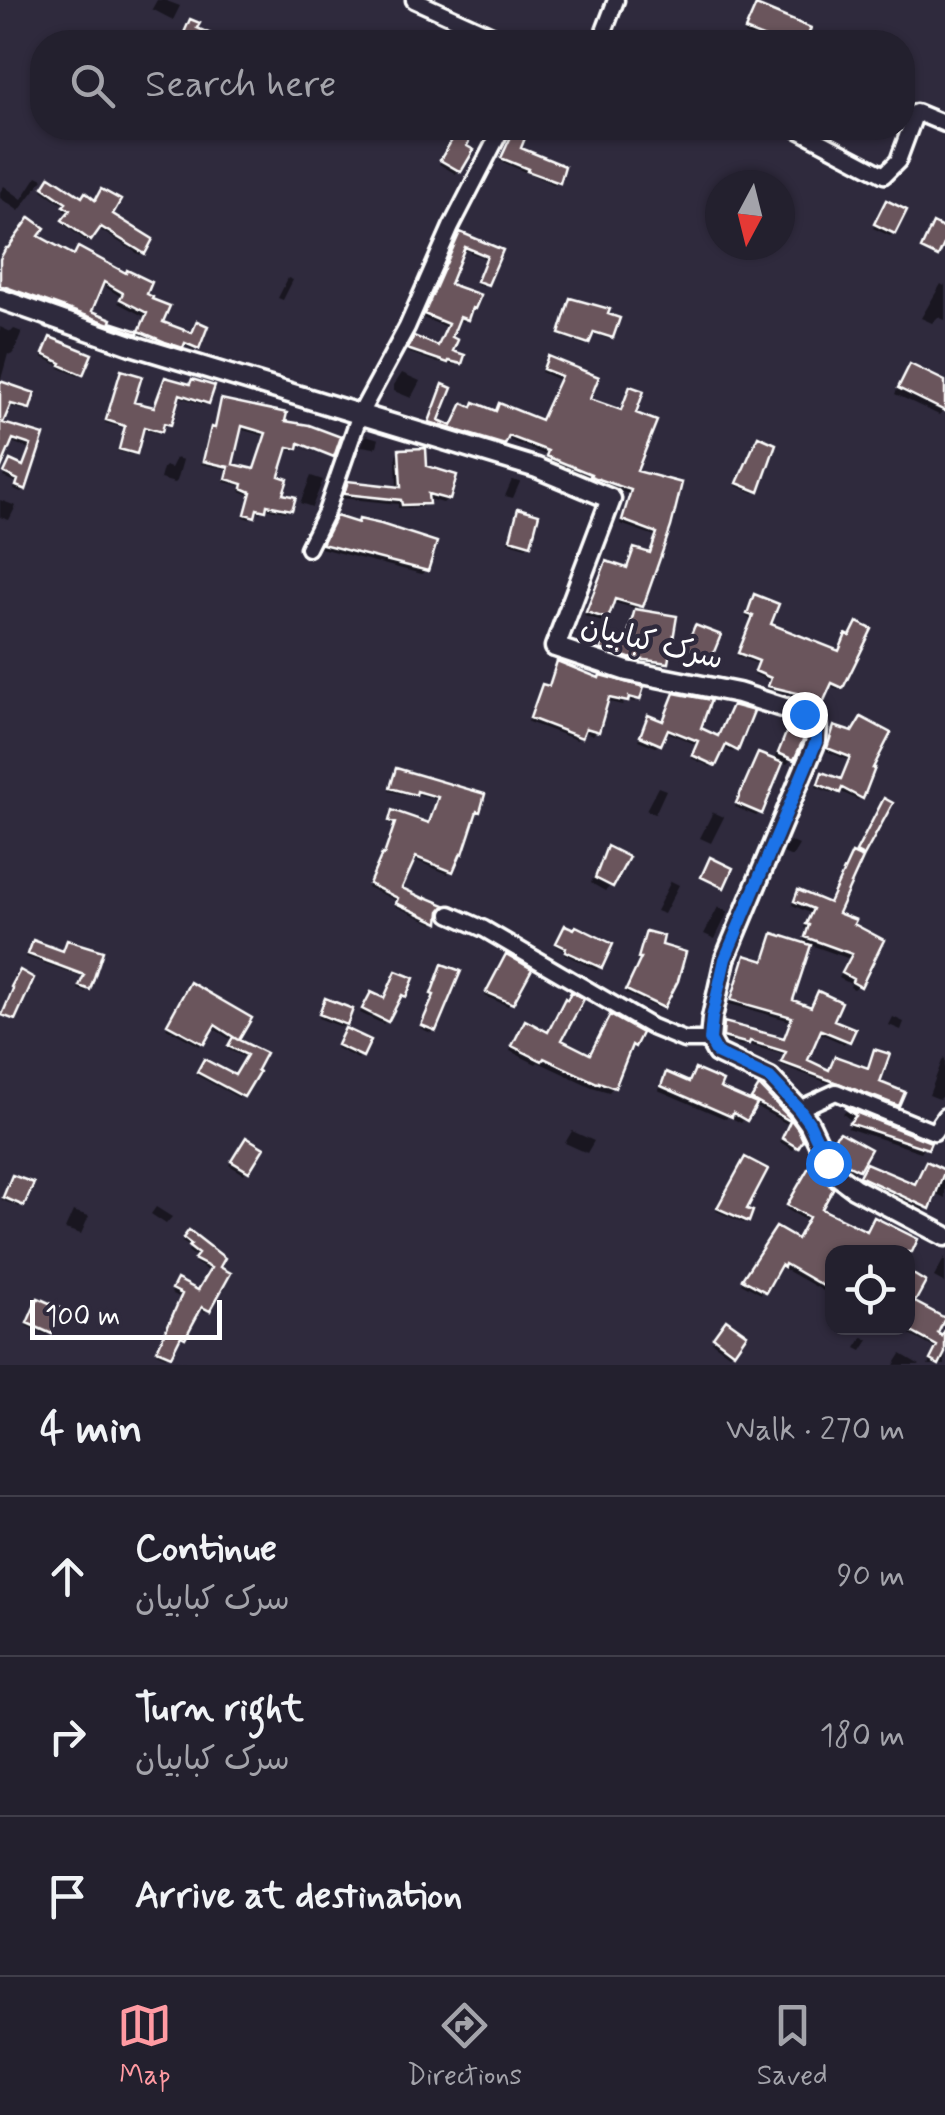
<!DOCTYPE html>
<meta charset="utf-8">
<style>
:root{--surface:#23202e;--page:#2f2d3a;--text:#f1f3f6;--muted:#a3a3aa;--line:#403e4a;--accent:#ff9aa2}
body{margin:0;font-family:Mynerve,"Playpen Sans Arabic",sans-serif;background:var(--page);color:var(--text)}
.controls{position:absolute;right:30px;bottom:30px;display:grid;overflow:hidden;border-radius:20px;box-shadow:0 2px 8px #0004}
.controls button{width:90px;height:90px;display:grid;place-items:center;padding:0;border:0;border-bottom:2px solid var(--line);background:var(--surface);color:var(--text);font:50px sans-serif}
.compass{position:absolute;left:705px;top:170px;width:90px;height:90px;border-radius:50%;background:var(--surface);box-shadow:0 2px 8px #0004;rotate:187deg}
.scale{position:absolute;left:30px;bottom:25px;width:192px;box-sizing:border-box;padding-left:10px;border:5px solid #fff;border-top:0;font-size:28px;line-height:35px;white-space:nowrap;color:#fff;-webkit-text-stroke:8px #2f2a3d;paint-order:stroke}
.stop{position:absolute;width:30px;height:30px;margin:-22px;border:8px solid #1a73e8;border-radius:50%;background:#fff}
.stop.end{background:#1a73e8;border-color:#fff;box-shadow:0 2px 10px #0008}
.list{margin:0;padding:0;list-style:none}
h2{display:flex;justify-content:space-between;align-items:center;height:130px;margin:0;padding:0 40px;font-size:42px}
h2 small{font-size:32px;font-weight:400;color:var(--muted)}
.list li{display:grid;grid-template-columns:65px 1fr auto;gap:30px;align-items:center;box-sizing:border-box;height:160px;padding:0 40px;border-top:2px solid var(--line)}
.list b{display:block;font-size:38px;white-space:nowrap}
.list p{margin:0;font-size:32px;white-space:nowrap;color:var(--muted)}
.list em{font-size:32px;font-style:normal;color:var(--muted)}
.icon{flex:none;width:55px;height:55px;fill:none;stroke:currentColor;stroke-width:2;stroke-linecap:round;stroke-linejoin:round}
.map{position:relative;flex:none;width:945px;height:1365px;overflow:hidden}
.search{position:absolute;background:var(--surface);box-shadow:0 2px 8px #0004;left:30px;right:30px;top:30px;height:110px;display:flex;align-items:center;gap:25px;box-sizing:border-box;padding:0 35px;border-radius:40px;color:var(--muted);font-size:38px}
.sheet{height:610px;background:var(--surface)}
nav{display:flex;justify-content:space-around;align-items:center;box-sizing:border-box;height:140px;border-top:2px solid var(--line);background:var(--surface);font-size:28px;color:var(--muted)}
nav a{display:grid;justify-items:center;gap:5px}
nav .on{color:var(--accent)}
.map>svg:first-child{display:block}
.shadow{fill:#0007;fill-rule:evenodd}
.building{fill:#6b555b;stroke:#fff;stroke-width:2.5;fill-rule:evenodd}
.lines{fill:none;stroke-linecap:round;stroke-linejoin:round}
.minor-casing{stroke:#fff;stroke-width:21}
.tertiary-casing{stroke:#fff;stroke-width:25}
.minor{stroke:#2f2a3d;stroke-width:14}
.tertiary{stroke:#2f2a3d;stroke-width:18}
.route{stroke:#1a73e8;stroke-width:12}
.labels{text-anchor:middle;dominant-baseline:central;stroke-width:9;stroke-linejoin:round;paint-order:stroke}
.street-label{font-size:30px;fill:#fff;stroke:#2f2a3d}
</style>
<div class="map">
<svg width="945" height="1365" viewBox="0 0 945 1365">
<rect width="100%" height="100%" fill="#2f2a3d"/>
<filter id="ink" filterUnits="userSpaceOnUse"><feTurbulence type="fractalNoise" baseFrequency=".01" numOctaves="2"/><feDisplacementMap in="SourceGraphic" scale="20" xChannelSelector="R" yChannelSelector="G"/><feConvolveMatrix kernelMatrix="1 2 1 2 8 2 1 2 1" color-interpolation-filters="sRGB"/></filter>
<g filter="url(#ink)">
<path class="shadow" d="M157 0H164L180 6 173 20 152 9Z
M756 8 808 29 801 42H749L752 37 744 34Z
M447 128H472L463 147 471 151 456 174 439 164 458 132Z
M513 128H526L518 149 558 182 555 185 500 161Z
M37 176 43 179 19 211 0 198V192L4 186 22 199Z
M48 181 110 214 143 252 140 255 97 228 87 242 62 223 69 214 63 210 65 206 42 190Z
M883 206 893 233 890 236 873 228Z
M36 237 143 295 160 323 197 347 194 350 182 345 178 349 136 333 131 335 0 288V260ZM101 284 121 297 118 303 145 317 139 333 107 323 109 320 88 313Z
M458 238 500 252 483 287 476 284 486 259 462 249 446 285 473 308 469 310 463 322 457 319 449 338 450 352 460 362 457 365 438 363 407 352 412 342 437 348 446 327 423 318Z
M288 278 293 280 283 300 278 298Z
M941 284 944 286 945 284V320L938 317 932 323 921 318Z
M571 301 610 337 608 339 591 333 585 345 559 336Z
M0 327 11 332 14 329 22 332 14 352 11 355 8 354 0 383 28 407 25 410 7 406 0 423Z
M50 340 80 373 78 376 59 368 60 366 42 357Z
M549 359 586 400 620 412 627 392 631 389 634 472 679 484 641 606 637 609 612 602 606 618 602 622 584 616 603 568 607 564 626 570 631 554 635 550 648 555 655 536 620 524 629 494 588 480 589 477 544 460 546 455 507 439 499 448 427 426 440 391 444 387 436 422 451 428 463 406 494 413 500 406 540 422 559 380 541 372Z
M910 367 945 384V408L939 415 895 394 905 373Z
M122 372 131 404 154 409 166 380 189 385 192 382 207 402 204 405 177 396 169 423 166 426H161L157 433 141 429 132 455 117 451 124 428 105 423 119 375Z
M402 373 420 381 411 398 394 391V385Z
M222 402 282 422 289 436 287 441 329 458 298 446 293 451 285 449 275 478 280 496 290 509 287 512 264 508 260 513 254 512 250 519 243 517 250 495 240 491 242 486 224 482 227 469 201 464 209 432 214 430 219 405ZM239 429 265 436 253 471 230 466Z
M0 425 41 437 24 489 21 492 14 489 17 483 3 477 8 466 22 468 30 449 9 441 0 461Z
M366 435 379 439 377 446 374 448 362 446 353 467Z
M755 442 757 490 754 493 736 486Z
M400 452 424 468 447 499 443 503 426 498V503L422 507 398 508V504L341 498 344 488 349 484 397 489 396 456Z
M176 458 183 460 177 481 175 483 160 479 163 468 165 466 171 468Z
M311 476 323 480 312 507 300 503Z
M512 480 520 482 513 498 505 496Z
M0 500 16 506 9 520 0 517Z
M519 511 529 544 526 547 508 542 516 514Z
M336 519 426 569 422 574 320 548Z
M752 600 768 625 838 653 846 637 841 687 838 690 829 685 817 707 799 699 800 697 767 689 769 681 754 674 758 664 737 656 752 619 746 617Z
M636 612 667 662 664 665 625 659 599 652 606 637 625 642 633 615Z
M693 631 710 656 707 659 685 650Z
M558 664 638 699 634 702 626 700 622 705 605 701 596 731 593 735 582 731 577 740 528 722 539 690 543 686 547 688 554 667Z
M672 699 698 730 735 749 733 752 722 747 711 767 691 758 697 745 665 731 656 747 638 740 646 721 662 723Z
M790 726 792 759 787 764 781 762 760 813 756 816 735 807 755 759 758 756 773 762 785 731Z
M835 728 870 769 858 800 839 791 835 794 816 787 820 778 840 781 848 760 826 751Z
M397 770 478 810 448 874 412 859 399 889 437 922 434 924 395 906 397 901 367 887 384 857 394 825 388 823 390 816 393 813 428 825 437 800 414 793 411 796 389 791Z
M658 787 666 790 655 814 646 810Z
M881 805 862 855 835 915 853 921 859 985 854 989 850 987 851 984 839 978 850 959 808 944 790 1001 831 1021 848 1040 844 1044 817 1032 805 1061 828 1072 867 1070 875 1052 877 1084 897 1105 894 1108 780 1065 784 1055 746 1044 743 1046 721 1040 722 1028 725 1025 783 1040 791 1021 729 1004 743 961 746 958 762 963 770 939 773 936 802 945 807 929 804 928 810 913 792 905 795 897 799 893 828 905 848 860 854 857Z
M713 812 724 817 711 843 700 838Z
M790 841 799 845 792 857 783 853Z
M608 849 611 886 605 891 591 883 603 854Z
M671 881 679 885 664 914 656 911Z
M718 907 728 912 715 939 704 934Z
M563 931 610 945 597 970 564 954 565 951 556 946Z
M647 934 658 947 662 1006 659 1009 625 993 640 962 637 961 644 937Z
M33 943 62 953 67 943 100 953 88 989 85 992 78 989 83 977 26 957Z
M503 960 511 1003 508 1006 485 996Z
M440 970 434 1030 431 1033 420 1028 433 998 430 997Z
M393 977 404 995 400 998 398 997 386 1021 383 1024 360 1013 368 998 383 1001Z
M188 988 249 1019 235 1041 263 1054 239 1098 196 1075 201 1065 234 1077 246 1058 227 1049 233 1041 211 1027 200 1046 166 1028Z
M572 995 559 1041 589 1056 610 1018 633 1045 628 1051 613 1087 609 1092 592 1087 538 1062 536 1064 510 1051 521 1028 546 1034 561 1006Z
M326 1001 345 1024 342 1027 318 1018Z
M893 1017 904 1022 901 1030 889 1025Z
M342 1035 361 1055 358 1059 336 1048Z
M945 1058V1097L942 1096 939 1099 929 1095 942 1061Z
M696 1072 717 1089 749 1103 756 1093 761 1090 796 1131V1147L793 1150 780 1142 789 1125 753 1105 741 1123 728 1116 726 1119 658 1090 667 1075 688 1084Z
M846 1111 928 1143 926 1147 921 1152 847 1128 853 1122 843 1114Z
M572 1131 594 1141 587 1153 565 1143Z
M840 1135 857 1169 854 1172 838 1162 830 1146Z
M243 1143 261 1149 244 1174 229 1165Z
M742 1163 747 1220 744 1223 716 1211Z
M810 1166 819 1210 866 1234 915 1240 908 1256V1252H832V1286L827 1293 781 1267 761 1294 741 1283 773 1234 796 1242 807 1221 786 1209Z
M863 1169 914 1187 940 1175 945 1178V1198L935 1193 925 1211 858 1180Z
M10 1181 22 1204 19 1207 2 1200Z
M156 1207 172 1217 166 1224 151 1214Z
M73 1211 89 1216 81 1234 65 1229Z
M189 1233 222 1259 208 1310 205 1312 198 1308 183 1336 180 1339 177 1338 166 1357 156 1353 181 1298 171 1293 175 1285 198 1293 210 1272 194 1262 196 1257 188 1251 190 1247 182 1242Z
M945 1257V1283L934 1277Z
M908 1274 923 1283 910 1302 935 1334 945 1340V1365H928L936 1349 899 1329 895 1334 882 1328H908V1302L910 1300 908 1298Z
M38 1301 50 1332 47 1335 26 1326Z
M723 1325 732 1351 729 1354 712 1342Z
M863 1337 869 1340 862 1351 856 1348Z
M901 1354 920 1365H894Z
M175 1360 185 1362 184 1365H171Z"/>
<path class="building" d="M756 5 811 28 805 42H775L745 30Z
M190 19 200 23 197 28 229 42H180Z
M459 128H475L467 146 474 150 461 172 440 160Z
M515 128H529L521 148 565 166 560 183 527 171 528 169 501 158Z
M50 176 82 197 85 192 95 200 101 189 121 200 113 214 153 239 145 254 101 227 91 241 62 220 70 210 63 206 66 203 43 187Z
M886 200 907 210 895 234 874 224Z
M30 217 45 228 39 236 74 255 78 247 126 273 127 270 152 282 147 294 153 297 152 299 170 306 163 322 192 333 197 321 208 326 199 349 185 343 183 348 165 342 139 331 147 313 120 299 123 293 104 282 92 311 112 319 111 322 139 331 138 334 0 285V259L6 248H8Z
M933 223 945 229V242L938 257 921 249Z
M460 232 503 250 488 285 477 281 487 256 465 247 450 284 481 295 475 309 472 308 468 320 460 317 452 337 458 340 453 351 465 355 462 364 449 361 448 363 407 349 414 336 438 346 448 324 424 314Z
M570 298 610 309 608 314 620 318 613 338 594 332 589 344 559 334Z
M50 337 92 354 83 375 60 365 61 363 43 354Z
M548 356 599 377 590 399 621 410 630 386 644 391 636 413 657 421 637 471 682 483 671 527 643 607 615 599 608 619 586 612 606 561 627 568 634 548 650 553 657 533 622 520 631 490 590 476 591 474 546 456 548 451 509 436 505 445 429 422 443 384 452 388 439 420 452 426 463 403 472 407 474 402 496 411 499 403 541 420 561 376 543 369Z
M910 364 945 381V411L898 388Z
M121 370 142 376 134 402 154 407 165 377 190 384 192 379 215 386 209 404 180 394 171 425 164 423 162 432 144 427 137 454 119 449 125 426 106 420Z
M0 381 35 393 30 409 11 404 3 423 44 435 26 490 16 486 18 480 4 473 10 460 23 466 31 445 13 439 0 470Z
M221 399 287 413 285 421 309 425 341 437 334 457 299 443 298 449 288 447 279 476 288 479 283 494 296 497 292 510 267 505 266 511 257 509 255 517 245 514 251 492 242 488 243 484 226 479 229 467 203 461 211 427 215 428ZM242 426 266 433 254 469 233 464Z
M758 436 776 444 759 492 737 483Z
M426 448 427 466 457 475 450 500 428 494 429 504 402 505 401 500 344 494 348 481 401 487 399 449Z
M518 508 539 514 531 545 510 539Z
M336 516 358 523 359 519 381 524 437 542 428 571 322 544Z
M754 594 779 604 771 624 839 651 846 634 850 636 857 622 872 629 843 688 832 683 822 705 801 696V694L768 686 771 678 755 671 759 661 738 653 753 616 747 614Z
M635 609 677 616 669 663 629 658 601 649 605 634 626 640Z
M695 625 721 635 712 657 686 647Z
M557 661 599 678 600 675 644 687 640 700 629 697 628 702 609 698 599 732 586 728 582 738 530 718 542 684 549 686Z
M674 693 711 700 701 728 718 736 732 705 754 711 738 751 726 745 716 766 692 755 698 741 668 729 661 745 640 736 648 715 663 721Z
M861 717 891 733 873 768H875L863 799 842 788 840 793 818 784 822 772 841 779 850 757 827 748 834 726 852 732Z
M790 723 804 730V738L794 760 778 753Z
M758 753 783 763 762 814 736 803Z
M396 768 485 794 480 812 477 811 463 854 461 853 453 872 416 857 402 888 425 899 426 897 445 905 440 911 439 923 396 903 398 898 369 884 382 854 384 855 395 823 389 821 392 810 429 823 438 797 417 791 416 795 390 788Z
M884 798 893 803 864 856 856 852Z
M607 846 629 857 613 887 595 878Z
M852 853 863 858 838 913 856 920 854 924 884 940 861 987 852 982 853 979 842 973 852 954 805 937 809 925 806 924 813 909 794 901 798 890 829 903Z
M710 857 733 868 724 888 701 877Z
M565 925 574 929 576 926 613 944 602 968 565 951 566 948 556 943Z
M646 931 664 936 662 945 686 952 678 981 664 1008 626 990 641 958H638Z
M773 933 811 945 793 1000 811 1007 818 991 842 1002 834 1020 856 1029 850 1042 821 1030 808 1060 829 1070 835 1056 868 1068 874 1049 890 1054 880 1082 905 1092 899 1106 781 1062 786 1052 750 1041 749 1044 723 1037 724 1022 784 1038 792 1017 731 1000 745 955 764 961Z
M33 940 63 951 67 940 103 951 90 990 79 986 84 975 28 954Z
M506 954 532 969 513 1004 486 992Z
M442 964 461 971 436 1031 421 1025 434 995 431 994Z
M20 970 34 978 15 1020 2 1015 13 989 11 987Z
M396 971 414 978 406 997 402 995 388 1022 362 1009 371 992 384 998Z
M190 982 252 1018 239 1040 266 1053 257 1070 259 1072 244 1097 197 1072 204 1059 235 1075 247 1055 228 1046 233 1037 238 1040 215 1025 204 1044 167 1024Z
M571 992 584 999 562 1040 590 1054 610 1015 642 1033 635 1047 632 1045 615 1088 599 1082V1084L544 1058 542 1061 512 1046 525 1020 548 1032 565 998 567 1000Z
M325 998 353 1009 347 1025 319 1014Z
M345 1028 371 1040 363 1057 337 1045Z
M695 1069 723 1081 720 1088 757 1104 747 1121 733 1113 732 1117 661 1086 666 1072 689 1082Z
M759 1086 789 1117 798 1129 803 1140 798 1148 782 1138 790 1121 751 1099Z
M845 1108 931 1142 928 1149 849 1123 856 1116Z
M840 1132 871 1149 859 1170 843 1162 838 1155 831 1141Z
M246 1137 264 1148 249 1172 231 1161Z
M745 1157 768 1169 747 1209 753 1211 749 1222 717 1208Z
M813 1160 818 1171 833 1189 822 1209 867 1231 874 1217 918 1239 912 1252H865L856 1248 853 1252H832V1291L785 1264 784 1267 781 1265 766 1292 742 1279 776 1227 797 1239 809 1217 787 1205Z
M926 1161 945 1170 930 1209 859 1176 866 1163 915 1184Z
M12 1175 34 1183 24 1206 3 1197Z
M189 1230 225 1258 220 1267 231 1273 210 1311 202 1307 185 1338 181 1336 171 1356 157 1350 182 1294 172 1289 177 1279 198 1290 211 1268 194 1259 198 1254 189 1247 191 1244 183 1238Z
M908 1271 926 1282 915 1302 945 1318 938 1333 942 1336 945 1330V1353L939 1365 930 1360 937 1346 908 1330Z
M38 1298 63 1309 52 1334 27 1323Z
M726 1319 747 1334 734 1353 713 1337Z"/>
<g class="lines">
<defs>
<path id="minor" d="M414 0 507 42
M600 42 616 0
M795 128 884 175 898 161 916 112 945 124
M308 548 326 512 360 414 407 327 451 227 502 128
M450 914 484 929 652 1027 684 1040H710
M799 1109 836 1092 934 1132 945 1116"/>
<path id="tertiary" d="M0 299 131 345 537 468 611 499 555 647 627 671 738 693 804 714 817 724 816 741 725 959 712 1018 710 1040 717 1053 770 1078 799 1109 809 1123 828 1163 838 1176 854 1188 945 1236"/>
</defs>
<use href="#minor" class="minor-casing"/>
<use href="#tertiary" class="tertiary-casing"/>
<use href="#minor" class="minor"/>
<use href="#tertiary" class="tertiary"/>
</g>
</g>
<g class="lines" filter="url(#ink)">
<path class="route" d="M804 714 816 724V742L725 959 712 1018 710 1040 717 1053 770 1078 799 1109 809 1123 828 1163"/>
</g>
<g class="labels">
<g class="street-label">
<text transform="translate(652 643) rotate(14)">سرک کبابیان</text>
</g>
</g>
</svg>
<div class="controls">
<button><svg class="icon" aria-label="locate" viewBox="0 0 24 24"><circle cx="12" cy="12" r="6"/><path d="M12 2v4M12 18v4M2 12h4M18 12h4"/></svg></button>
</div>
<svg class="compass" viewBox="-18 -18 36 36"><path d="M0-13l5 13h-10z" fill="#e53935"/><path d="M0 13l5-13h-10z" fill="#a3a3aa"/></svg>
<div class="scale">100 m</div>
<div class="stop" style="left:828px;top:1163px"></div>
<div class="stop end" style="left:804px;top:714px"></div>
<div class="search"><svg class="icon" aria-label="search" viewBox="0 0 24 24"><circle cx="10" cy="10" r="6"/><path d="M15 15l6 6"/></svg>Search here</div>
</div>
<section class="sheet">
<h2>4 min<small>Walk · 270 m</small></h2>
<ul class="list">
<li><svg class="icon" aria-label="ahead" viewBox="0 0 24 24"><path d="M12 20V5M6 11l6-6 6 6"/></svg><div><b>Continue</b><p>سرک کبابیان</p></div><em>90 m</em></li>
<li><svg class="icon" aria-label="right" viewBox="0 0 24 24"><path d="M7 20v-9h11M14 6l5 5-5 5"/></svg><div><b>Turn right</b><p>سرک کبابیان</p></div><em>180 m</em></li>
<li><svg class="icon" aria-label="arrive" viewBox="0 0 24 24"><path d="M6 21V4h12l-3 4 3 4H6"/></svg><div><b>Arrive at destination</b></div></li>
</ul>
</section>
<nav>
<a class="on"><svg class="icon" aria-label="map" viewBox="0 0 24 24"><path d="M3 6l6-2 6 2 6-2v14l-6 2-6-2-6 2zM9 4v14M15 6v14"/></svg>Map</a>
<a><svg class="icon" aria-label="directions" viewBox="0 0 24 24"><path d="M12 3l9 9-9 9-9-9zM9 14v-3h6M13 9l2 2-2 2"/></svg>Directions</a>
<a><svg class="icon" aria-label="saved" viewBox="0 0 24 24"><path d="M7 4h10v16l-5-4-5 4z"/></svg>Saved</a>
</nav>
